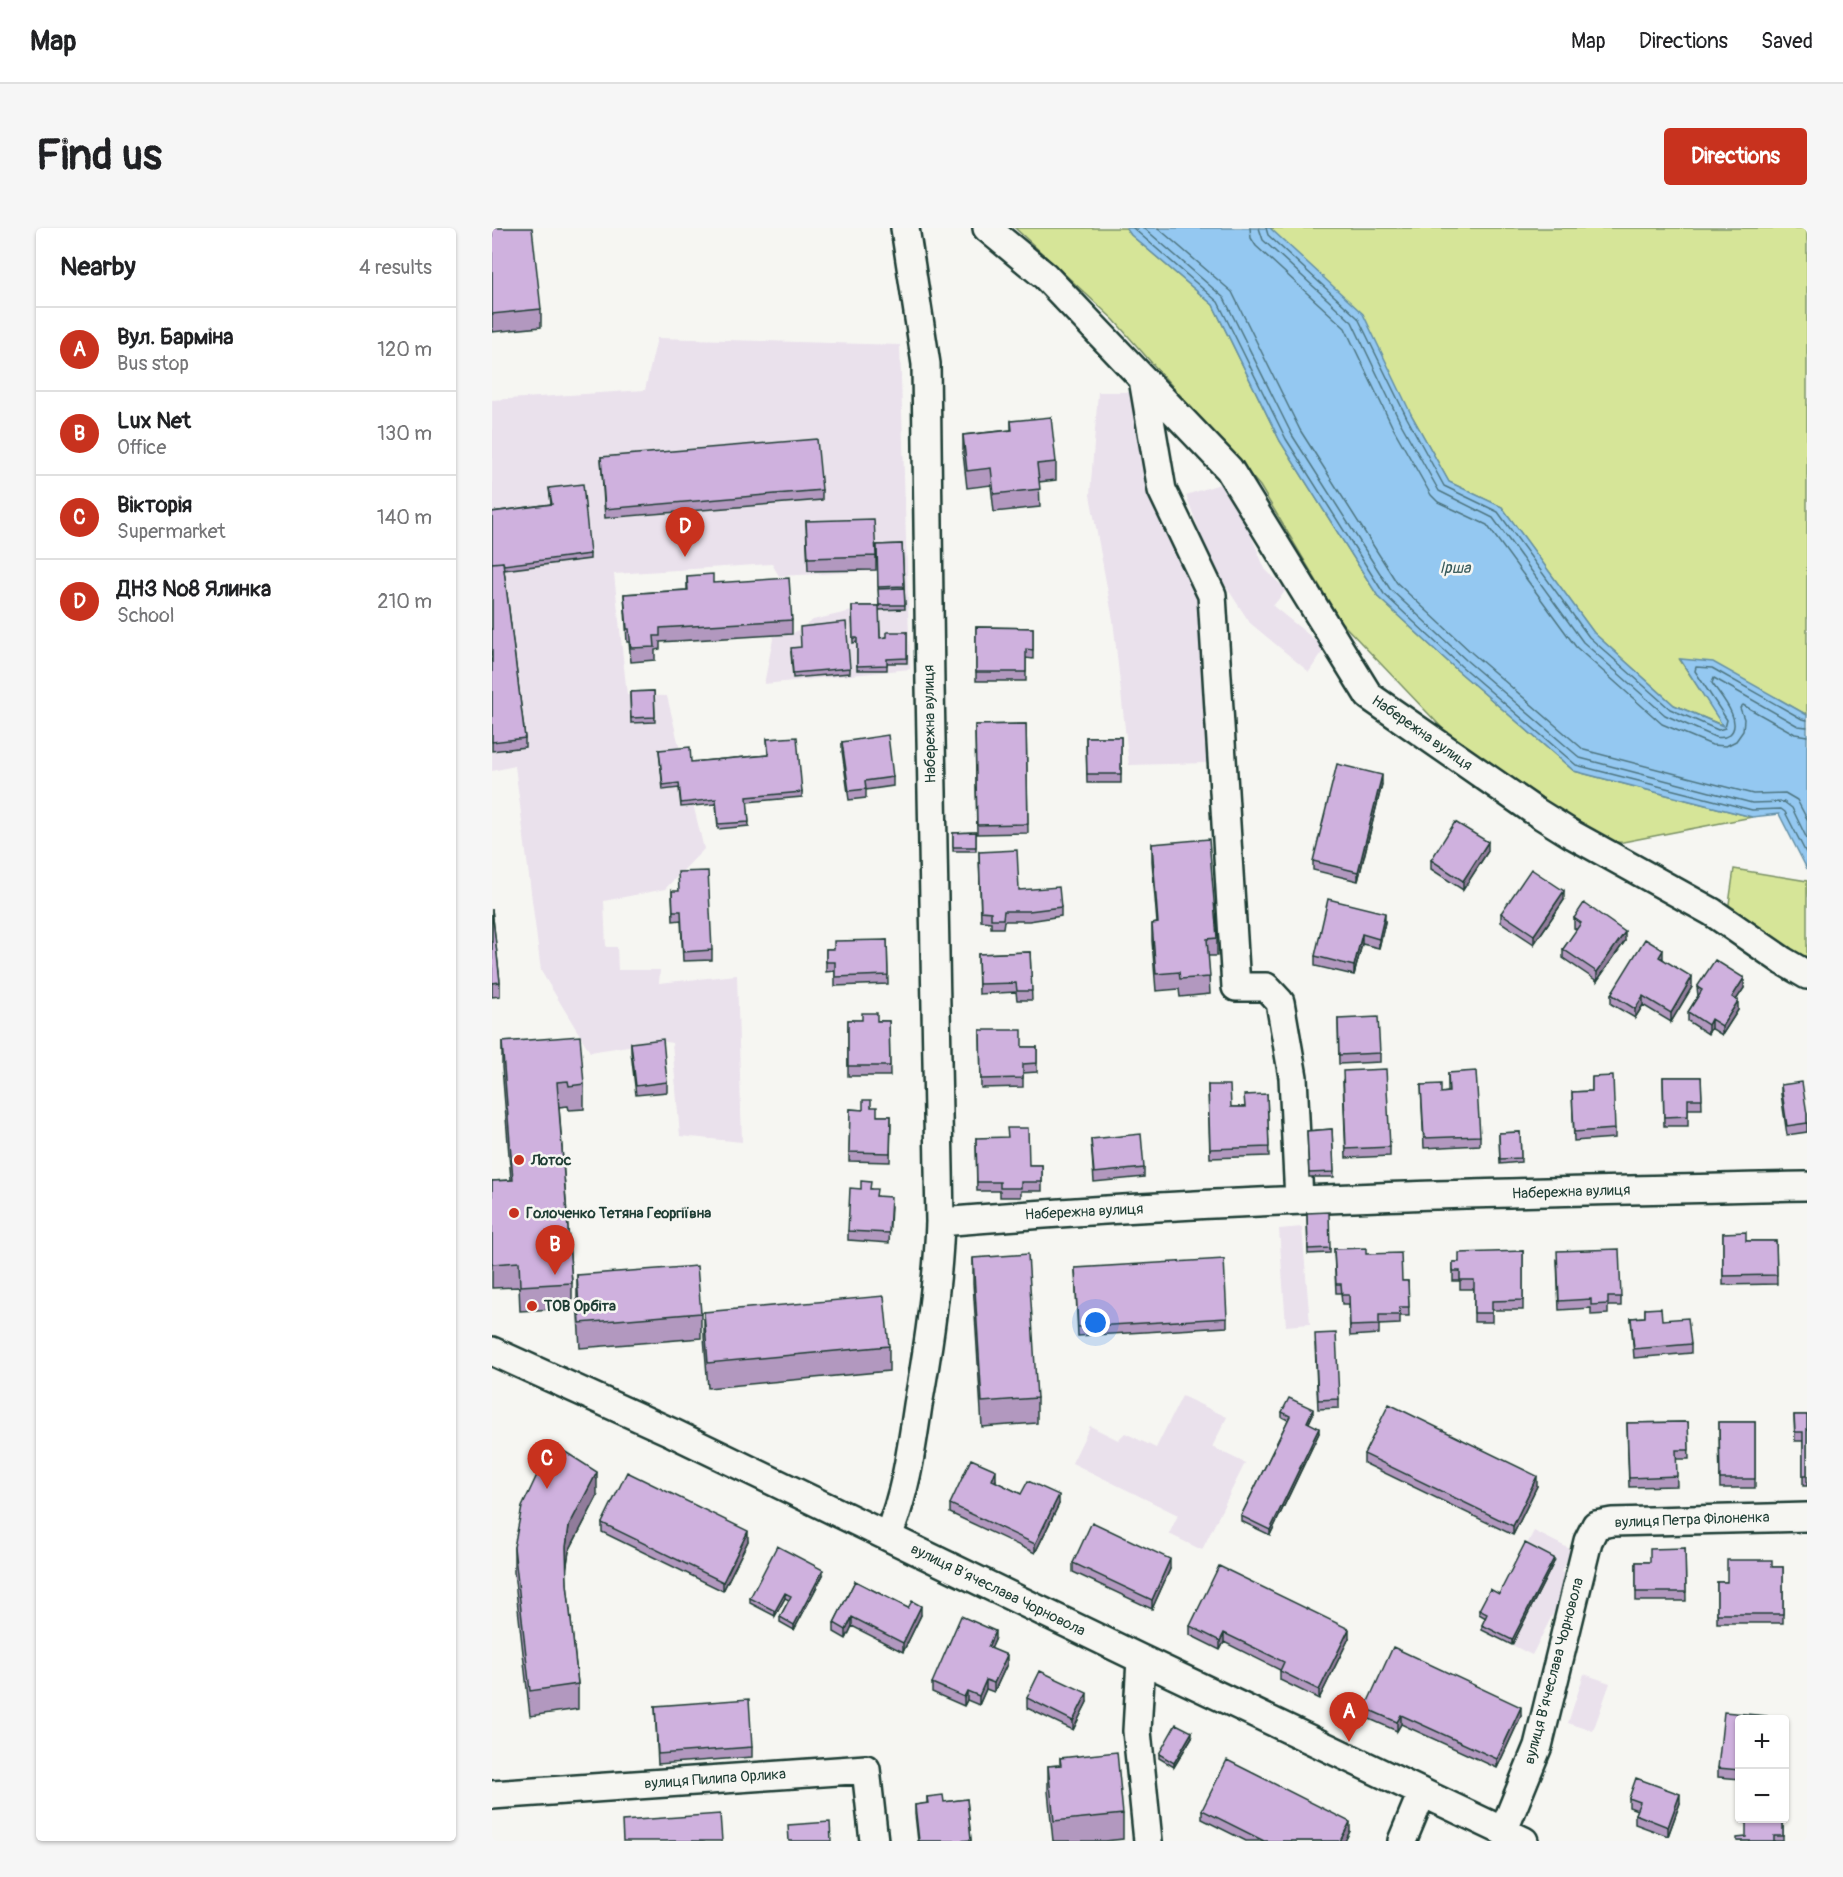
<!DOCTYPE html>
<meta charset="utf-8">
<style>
:root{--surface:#fff;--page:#f6f6f6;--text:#202124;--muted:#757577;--line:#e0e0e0;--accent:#c8321e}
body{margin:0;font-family:Pangolin,sans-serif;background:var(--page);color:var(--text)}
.controls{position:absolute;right:18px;bottom:18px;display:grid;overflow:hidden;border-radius:6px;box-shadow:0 2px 4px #0004}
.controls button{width:54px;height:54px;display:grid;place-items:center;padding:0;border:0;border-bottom:2px solid var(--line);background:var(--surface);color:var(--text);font:30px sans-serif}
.you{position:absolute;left:604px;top:1095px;width:21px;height:21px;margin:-15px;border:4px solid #fff;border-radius:50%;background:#1a73e8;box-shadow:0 0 0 9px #1a73e833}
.badge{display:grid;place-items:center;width:39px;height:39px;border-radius:50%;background:var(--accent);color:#fff;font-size:20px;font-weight:700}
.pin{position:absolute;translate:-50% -50px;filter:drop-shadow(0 2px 3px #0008)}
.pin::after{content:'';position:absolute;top:32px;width:21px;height:18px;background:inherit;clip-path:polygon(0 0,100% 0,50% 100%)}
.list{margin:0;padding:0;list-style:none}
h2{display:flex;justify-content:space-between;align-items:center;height:78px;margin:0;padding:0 24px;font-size:26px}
h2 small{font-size:20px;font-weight:400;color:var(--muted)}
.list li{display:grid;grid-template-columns:39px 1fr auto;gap:18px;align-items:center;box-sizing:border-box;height:84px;padding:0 24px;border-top:2px solid var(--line)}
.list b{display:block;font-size:22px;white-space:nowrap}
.list p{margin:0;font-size:20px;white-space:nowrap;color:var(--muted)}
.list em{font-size:20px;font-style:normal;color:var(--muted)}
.map{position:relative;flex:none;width:1315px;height:1613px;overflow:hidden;border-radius:6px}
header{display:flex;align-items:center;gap:36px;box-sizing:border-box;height:84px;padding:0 30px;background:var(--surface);border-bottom:2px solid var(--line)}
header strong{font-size:28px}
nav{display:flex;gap:33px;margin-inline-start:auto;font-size:21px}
.intro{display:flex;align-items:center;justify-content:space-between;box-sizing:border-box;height:144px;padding:0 36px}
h1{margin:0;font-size:42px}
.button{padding:15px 27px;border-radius:6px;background:var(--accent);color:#fff;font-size:21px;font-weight:700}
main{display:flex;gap:36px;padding:0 36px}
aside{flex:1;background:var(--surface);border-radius:6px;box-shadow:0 2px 4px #0004}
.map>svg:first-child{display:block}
.built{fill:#eae1ec}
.green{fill:#d6e598;stroke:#7a9166;stroke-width:1.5}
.water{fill:#94c8f1;stroke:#6590a5;stroke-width:1.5}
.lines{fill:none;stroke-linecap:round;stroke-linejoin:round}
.shore{stroke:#4e7580;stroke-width:1.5}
.minor-casing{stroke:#1f3d34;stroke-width:32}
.minor{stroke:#f6f6f2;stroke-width:27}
.wall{fill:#b298bf;stroke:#1f3d34;stroke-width:1.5}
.shaded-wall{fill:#917c9b;stroke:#1f3d34;stroke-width:1.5}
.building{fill:#cfb1de;stroke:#1f3d34;stroke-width:1.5}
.poi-dot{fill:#c8321e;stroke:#f6f6f2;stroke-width:2}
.labels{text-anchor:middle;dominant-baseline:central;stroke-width:5;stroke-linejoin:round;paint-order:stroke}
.street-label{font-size:15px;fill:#1f3d34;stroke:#f6f6f2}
.poi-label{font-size:15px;font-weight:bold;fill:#1f3d34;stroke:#f6f6f2;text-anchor:start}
.water-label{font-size:16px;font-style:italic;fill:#36595a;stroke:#f6f6f2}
</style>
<header>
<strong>Map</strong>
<nav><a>Map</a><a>Directions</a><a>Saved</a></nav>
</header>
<div class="intro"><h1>Find us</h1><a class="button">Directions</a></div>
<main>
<aside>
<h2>Nearby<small>4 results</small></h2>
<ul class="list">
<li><span class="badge">A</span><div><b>Вул. Барміна</b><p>Bus stop</p></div><em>120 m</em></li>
<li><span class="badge">B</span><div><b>Lux Net</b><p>Office</p></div><em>130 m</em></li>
<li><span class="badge">C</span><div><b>Вікторія</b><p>Supermarket</p></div><em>140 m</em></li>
<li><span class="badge">D</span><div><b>ДНЗ №8 Ялинка</b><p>School</p></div><em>210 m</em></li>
</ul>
</aside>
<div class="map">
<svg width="1315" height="1613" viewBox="0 0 1315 1613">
<rect width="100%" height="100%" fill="#f6f6f2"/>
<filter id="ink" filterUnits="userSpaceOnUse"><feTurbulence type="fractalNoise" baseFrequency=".0167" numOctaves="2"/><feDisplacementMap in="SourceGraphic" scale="12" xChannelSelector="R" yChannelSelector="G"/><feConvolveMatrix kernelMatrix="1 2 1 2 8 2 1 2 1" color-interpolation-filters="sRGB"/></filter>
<g filter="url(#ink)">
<path class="built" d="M165 110 408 117 418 441 272 456 282 406H300L321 392 360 383 387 382 385 343 287 348 280 336 122 346 135 467 175 468 212 621 173 661 112 673 114 719H125L126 742H168L167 755 245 747 250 914 188 908 180 815 168 813 98 824 49 743 23 538 0 543V172L153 162Z
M606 164H643L650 236 665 276 707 368 715 535 637 537 621 392 598 267Z
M731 255 750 285 773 341 794 362 781 378 833 420 817 444 758 395 720 337 694 267Z
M810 999 818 1096 794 1098 787 1001Z
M690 1168 735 1189 720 1219 753 1235 710 1322 677 1306 686 1287 580 1235 598 1198 626 1212 633 1205 664 1220Z
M1042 1303 1080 1322 1069 1344 1080 1349 1040 1427 1020 1417 1062 1334 1033 1320Z
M1092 1446 1118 1455 1101 1503 1076 1495Z"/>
<path class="green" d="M523 0H634L639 7 721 77 788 213 887 370 965 442 1082 543 1260 589 1131 614 1115 615 973 524 849 394 768 258 622 92Z
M778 0H1315V487L1285 470 1188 432 1232 498 1182 477 1102 405 1010 279 957 254 920 188Z
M1242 641 1315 653V738L1235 690Z"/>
<path class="water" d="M634 0H778L871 86 920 188 957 254 1010 279 1102 405 1182 477 1231 498 1188 431 1221 434 1315 487V641L1287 586 1260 589 1082 543 965 442 887 370 788 213 721 77 639 7Z"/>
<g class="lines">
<path class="shore" d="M641 0 726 74 794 211 892 366 969 438 1084 537 1260 582 1289 581 1293 584 1315 627
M652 0 732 70 800 207 898 361 974 432 1088 530 1260 575 1292 574 1300 580 1315 611
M666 0 740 64 808 202 905 355 980 425 1092 522 1261 566 1293 565 1305 572 1315 591
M758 0 759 10 764 18 853 100 900 198 939 267 946 274 995 297 1084 419 1170 496 1220 517 1234 518 1244 513 1251 503 1252 491 1248 480 1251 477 1303 506 1315 508
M767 0 771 12 860 94 908 194 947 263 1001 290 1091 414 1173 487 1223 509C1228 510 1233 510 1237 507 1253 494 1227 466 1220 455L1222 450 1306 498 1315 499
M774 0 776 7 866 90 915 190 952 258 1006 284 1097 409 1178 481 1226 502 1233 500 1235 492 1203 443 1204 439 1220 440 1310 491 1315 492"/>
<defs>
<path id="minor" d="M495 0 553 48 737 241 877 468 1041 582 1081 607 1220 684 1291 733 1315 747
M651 151 670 262 720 367 744 759H774L788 774 801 849 807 972
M448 994C736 970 1026 964 1315 958
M0 1123 181 1205 649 1431 1032 1613
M396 1308C414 1263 419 1224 426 1177 437 1116 446 1056 448 994L438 457 434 136 413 0
M649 1431 645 1503 656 1613
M0 1567 374 1541 382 1613
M1011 1604 1046 1518 1096 1313 1104 1297 1120 1294 1315 1289
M910 1613 930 1565"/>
</defs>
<use href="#minor" class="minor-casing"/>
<use href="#minor" class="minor"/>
</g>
<path class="wall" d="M0 0 49 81V99L0 104Z
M519 193 564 234V252L547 254 548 279 502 284 499 257 475 260 471 225V207L519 202Z
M109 229 330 262V272L113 290Z
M57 260 98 326V331L12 342 33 510V519L0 523V284L59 276Z
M314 293 384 328V342L316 343Z
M410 316 413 381 387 382 388 410 395 409 415 404V435H395V442H365V414L361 415 360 378H387L385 317Z
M195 348 221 355 300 392V406L168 414V421L163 422V432L139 434 137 414H135L132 366 195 362Z
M484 399 541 400V431L534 430V453H484Z
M299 424 358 440V445L301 450Z
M162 463 163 494 139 495 138 464Z
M534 496 536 605 485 606 483 497Z
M594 509H629V555H595Z
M275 511 310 564V569L255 574 257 598 226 601 224 576 189 579 187 560 171 562 167 522 199 534 276 527Z
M350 514 401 549V558L374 562V570L357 572 350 523Z
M890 556 866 653 821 642V633Z
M484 604V623H461V605Z
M660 616 725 710V728H716L718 766 688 769 687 761 664 763 660 713V696L665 695 660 633Z
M996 623 971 662 939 641V632Z
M487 624 527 662 569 679V688L537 693H512L511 700H499V694L489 693Z
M180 663 220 722V732L191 733 189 692 181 693Z
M1072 672 1042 716 1009 694V685Z
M0 681 8 754V768L0 769Z
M1082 690 1133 713 1105 753 1071 730V721L1085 702 1082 700Z
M893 694 887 720 870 716 862 747 823 738V728Z
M395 712 396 756 343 758V743L334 744V721H342Z
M538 724 540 772H525L524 764 487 766 486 726Z
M1171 731 1200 759 1179 794 1151 777 1143 790 1119 776V766Z
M1205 759 1252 760 1244 772 1246 782 1230 807 1219 800 1216 806 1196 793V784L1206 768Z
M846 791 888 825V834L847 836Z
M356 792 397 793 398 848H356Z
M488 802 530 819H545V844L531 845V859L489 860Z
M10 814 92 856V881L77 882 76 878 67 879 80 1055V1080L28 1083 27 1059 0 1060V953L19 952 10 839Z
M139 815 175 854V864L144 867 139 824Z
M956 845 988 908V917L932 920 929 857 949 865 956 864Z
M1100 849 1123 901V910L1082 913 1080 864 1100 863Z
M1171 849H1209L1210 881H1196V898H1172Z
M851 853 898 919V928L854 930Z
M716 857 739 879H752L775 866 777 928 718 930Z
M1289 857 1315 886V904L1295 907 1289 866Z
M379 879 385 888H399L398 934 357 933 358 881 371 882Z
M840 901 842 949H817L815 903Z
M1028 904 1029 934 1008 936 1007 905Z
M484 910 537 937H550V963H529V969H508V963H485Z
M599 911 652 940V949L602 954Z
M379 961 385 968 399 978 397 1015 356 1012V1003Z
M815 985 838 1020V1025L816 1026Z
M1231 1005 1254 1013H1284L1285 1056 1231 1057Z
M842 1021 874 1026 910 1053H916L917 1088H908V1096L887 1097V1106L858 1108 857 1076H850L849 1065H844Z
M1031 1023V1082H1000V1094H982V1061H968V1053H961V1034H967Z
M481 1030 545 1170V1195L490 1199 481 1055Z
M1065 1032 1129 1069V1078H1116V1086L1099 1087V1080L1067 1082Z
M583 1040 735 1090V1099L586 1108Z
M85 1047 209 1085V1110L88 1120 85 1072Z
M1153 1081 1170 1092 1199 1116V1125L1142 1130 1139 1090 1153 1089Z
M212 1084 397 1118V1143L216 1160 212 1109Z
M823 1115 847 1171V1180L826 1181Z
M790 1184 821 1186 817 1195 827 1205 778 1307 749 1293V1288L796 1192 790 1189Z
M1302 1187H1315V1258H1311V1213H1303Z
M1196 1194 1197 1231H1184L1185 1258 1137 1259 1135 1195Z
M1227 1194H1263V1260H1228Z
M872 1226 1045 1258 1021 1307 872 1235Z
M504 1252V1254L529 1266 567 1276 543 1325 458 1285V1276Z
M105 1269 77 1323 74 1341 75 1356 86 1456V1481L38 1488 22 1344V1319Z
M110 1295 256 1313 231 1363 110 1304Z
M1193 1320 1194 1373H1144V1334H1158Z
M1062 1334 1020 1417 990 1402V1397L994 1390 987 1386V1382L1007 1366Z
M581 1335 678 1341 660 1381 581 1344Z
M1280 1339H1291V1395H1225V1354H1235Z
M331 1347 302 1402 288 1394V1389L297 1372 293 1370 283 1388 258 1375V1370Z
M363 1353 429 1387 411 1424 360 1398 354 1411 342 1404V1395Z
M698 1398 857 1410 827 1471 788 1452V1442L732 1414 728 1422 698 1407Z
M503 1412 499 1420 515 1436 502 1464 494 1461 487 1477 475 1472 472 1478 440 1464V1455Z
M535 1470 595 1474 581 1502 535 1480Z
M163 1478 260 1519V1529L166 1536Z
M873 1480 1029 1488 1005 1540 909 1496 905 1503 873 1489Z
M1248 1491V1551L1226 1549V1540Z
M700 1509 682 1539 667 1530V1526Z
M568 1530 631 1586V1611L613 1613H561L556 1563V1538L568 1537Z
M435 1569 452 1574 475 1571 479 1613H426L423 1586V1577L435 1576Z
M1137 1570 1188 1575 1176 1608 1143 1596V1586L1145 1582 1137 1579Z
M710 1582 858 1603 853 1613H754L710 1591Z
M1291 1590V1613H1245L1254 1609Z"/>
<path class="shaded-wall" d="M890 547V556L866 653V644Z
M996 614V623L971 662V653Z
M1072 663V672L1042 716V707Z
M893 685V694L887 720V711Z
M1133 704V713L1105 753V744Z
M870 706V716L862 747V738Z
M1171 722V731L1167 729Z
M1200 749V759L1179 794V785Z
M1252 750V760L1240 778V769Z
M1151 768V777L1143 790V781Z
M1246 773V782L1230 807V798Z
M1219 791V800L1216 806V797Z
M821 1181V1186L815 1198V1194Z
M827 1200V1205L778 1307V1302Z
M504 1242V1252L500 1261V1252Z
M105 1244V1269L77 1323 74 1344V1319L77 1298Z
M1045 1248V1258L1021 1307V1298Z
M567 1267V1276L543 1325V1316Z
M256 1303V1313L231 1363V1354Z
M1062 1330V1334L1020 1417V1412Z
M678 1331V1341L660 1381V1372Z
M331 1342V1347L302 1402V1397Z
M293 1365V1370L283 1388V1383Z
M429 1378V1387L411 1424V1415Z
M360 1389V1398L354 1411V1402Z
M857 1401V1410L827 1471V1462Z
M503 1403V1412L496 1428V1419Z
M732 1405V1414L728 1422V1413Z
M515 1427V1436L502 1464V1455Z
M494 1452V1461L487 1477V1468Z
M475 1463V1472L472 1478V1469Z
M595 1465V1474L581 1502V1493Z
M1029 1479V1488L1005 1540V1531Z
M909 1487V1496L905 1503V1494Z
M700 1504V1509L682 1539V1535Z
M1188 1566V1575L1176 1608V1599Z
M858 1594V1603L853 1613H848Z"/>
<path class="building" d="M0 0H40L49 81 0 86Z
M559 189 564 234 545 236 548 261 502 266 499 240 475 243 471 207 520 202 519 193Z
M325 211 330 262 113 281 109 229Z
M91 256 98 326 12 337 11 334 0 335V284L60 276 57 260Z
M382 291 384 328 316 330 314 293Z
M410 316 412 358 386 359 385 317Z
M11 334 33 510 0 514V335Z
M221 346V355L297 350 300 392 168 400V408H162L163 419 139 420 137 401H135L132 366 196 362 195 348Z
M412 360 413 377H387L386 361Z
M360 378H387L388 410 395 409V404H415V430L395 431V437L365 438V410H361Z
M354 394 358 440 301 445 299 420 309 419 308 399Z
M484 399 541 400V422L534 421V444H484Z
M162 463 163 489 139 490 138 464Z
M534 496 536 596 485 597 483 497Z
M396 507 401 549 373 553 374 561 357 563 350 514Z
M305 509 310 564 255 569 257 594 226 596 224 571 189 575 187 555 171 557 167 522 198 519 199 534 277 527 275 511Z
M594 509H629V546H595Z
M845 536 890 547 866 644 821 633Z
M963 594 996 614 971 653 939 632Z
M484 604V619H461V605Z
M717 611 725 710 715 711 718 749 688 751 687 744 664 746 660 696 666 695 660 616Z
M525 622 527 662 567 659 569 679 537 683H512L511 691H499V684L489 683 487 624Z
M1039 641 1072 663 1042 707 1009 685Z
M216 643 220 722 191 724 189 683H181L180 663H187L186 644Z
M836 671 893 685 887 711 870 706 862 738 823 728Z
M1092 675 1133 704 1105 744 1071 721 1089 695 1082 690Z
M0 681 8 754 0 755Z
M1153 711 1171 722 1167 729 1200 749 1179 785 1151 768 1143 781 1119 766Z
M395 712 396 747 343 749V734H334V721H342V713Z
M538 724 540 763H525L524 755 487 756 486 726Z
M1223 732 1252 750 1240 769 1246 773 1230 798 1219 791 1216 797 1196 784 1210 762 1205 759Z
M370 785H385V793H397L398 838H356V792H370Z
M886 789 888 825 847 827 846 791Z
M488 802H530V819H545V835L531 836V850L489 851Z
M88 808 92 856 77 858 76 853 65 854 80 1055 28 1058 27 1034 0 1036V953L21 952 10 814Z
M171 811 175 854 144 858 139 815Z
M894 841 898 919 854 921 851 843Z
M984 843 988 908 932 910 929 857 949 856V865L957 864 956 845Z
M1121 848 1123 901 1082 904 1080 864 1100 863V849Z
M1171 849H1209L1210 871H1196V888L1172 889Z
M1310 854 1315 886V895L1295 898 1289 857Z
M716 857H738L739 879H753L752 867 775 866 777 919 718 921Z
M371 872H379V879H385V888H399L398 925 357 924 358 881 371 882Z
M515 900H536L537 937H550V954H529V960H508V954H485L484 910 516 909Z
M840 901 842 944 817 945 815 903Z
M1028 904 1029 930 1008 931 1007 905Z
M649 906 652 940 602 945 599 911Z
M369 953 379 954 378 961H385L384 968 399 969 397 1005 356 1003 358 960 369 961Z
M837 984 838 1020 816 1021 815 985Z
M1254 1004V1013H1284L1285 1047 1231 1048V1005Z
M874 1020V1026L909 1025 910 1053H916L917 1079H907L908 1087H887V1097L858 1098 857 1067H850L849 1056H844L842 1021Z
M1127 1021 1129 1069H1116V1076L1099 1077V1071L1067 1073 1065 1023Z
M1031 1023V1072L1000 1073V1085H982V1052H968V1043H961V1034H967V1025Z
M536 1026 545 1170 490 1174 481 1030Z
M732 1031 735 1090 586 1099 583 1040Z
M205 1038 209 1085 88 1095 85 1047Z
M392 1068 397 1118 216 1135 212 1084Z
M1169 1080 1170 1092 1196 1090 1199 1116 1142 1121 1139 1090 1153 1089V1081Z
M844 1105 847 1171 826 1172 823 1106Z
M797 1170 821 1181 815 1194 827 1200 778 1302 749 1288 798 1188 790 1184Z
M897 1176 1045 1248 1021 1298 872 1226Z
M1302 1187H1315V1248H1311V1204H1303Z
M1196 1194 1197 1222H1184L1185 1248 1137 1250 1135 1195Z
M1227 1194H1263V1251H1228Z
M64 1218 105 1244 77 1298 74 1319 75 1356 86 1456 38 1463 22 1319 30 1279 45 1247Z
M479 1231 504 1242 500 1252 529 1266 536 1253 567 1267 543 1316 458 1276Z
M135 1244 256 1303 231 1354 110 1295Z
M600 1294 678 1331 660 1372 581 1335Z
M1033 1315 1062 1330 1020 1412 990 1397 995 1386 987 1382 998 1361 1007 1366Z
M285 1318 331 1342 302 1397 288 1389 299 1368 293 1365 283 1383 258 1370Z
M1193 1320 1194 1364H1144V1334H1158V1321Z
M1235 1332H1280V1339H1291V1386H1225V1354H1235Z
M727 1338 857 1401 827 1462 788 1443 792 1434 732 1405 728 1413 698 1398Z
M363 1353 416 1380 420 1373 429 1378 411 1415 360 1389 354 1402 342 1395Z
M469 1388 503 1403 496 1419 515 1427 502 1455 494 1452 487 1468 475 1463 472 1469 440 1455Z
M901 1419 1029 1479 1005 1531 909 1487 905 1494 873 1480Z
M548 1443 595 1465 581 1493 535 1470Z
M257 1471 260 1519 166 1526 163 1478Z
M1232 1484 1275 1488V1491H1248V1542L1226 1540Z
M684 1496 700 1504 682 1535 667 1526Z
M625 1524 631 1586 562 1593 556 1538 569 1537 568 1530Z
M735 1532 858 1594 848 1613H772L710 1582Z
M1144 1550 1188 1566 1176 1599 1143 1586 1148 1574 1137 1570Z
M451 1567 452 1574 475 1571 479 1612 467 1613H427L423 1577 436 1575 435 1569Z
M228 1586 230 1613H131L130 1593Z
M1254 1590H1291V1608H1282V1613H1245V1610L1254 1609Z
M338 1594 339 1613H297L296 1597Z"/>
</g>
<g class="poi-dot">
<circle cx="27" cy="932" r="6"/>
<circle cx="22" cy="985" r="6"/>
<circle cx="40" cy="1078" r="6"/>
</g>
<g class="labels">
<g class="street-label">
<text transform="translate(438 496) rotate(-91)">Набережна вулиця</text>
<text transform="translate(930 505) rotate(35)">Набережна вулиця</text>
<text transform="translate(1079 964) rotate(-2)">Набережна вулиця</text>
<text transform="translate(592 984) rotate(-3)">Набережна вулиця</text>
<text transform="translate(1200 1292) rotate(-2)">вулиця Петра Філоненка</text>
<text transform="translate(506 1362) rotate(26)">вулиця Вʼячеслава Чорновола</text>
<text transform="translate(1062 1443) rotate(-75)">вулиця Вʼячеслава Чорновола</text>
<text transform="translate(223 1551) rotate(-4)">вулиця Пилипа Орлика</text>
</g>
<g class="poi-label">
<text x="39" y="932">Лотос</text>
<text x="34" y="985">Голоченко Тетяна Георгіївна</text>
<text x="52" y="1078">ТОВ Орбіта</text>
</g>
<g class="water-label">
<text x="963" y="340">Ірша</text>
</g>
</g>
</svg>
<div class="controls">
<button>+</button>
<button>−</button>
</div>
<div class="you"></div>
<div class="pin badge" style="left:857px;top:1514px">A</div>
<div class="pin badge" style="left:63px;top:1047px">B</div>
<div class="pin badge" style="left:55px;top:1261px">C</div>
<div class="pin badge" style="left:193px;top:329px">D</div>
</div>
</main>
